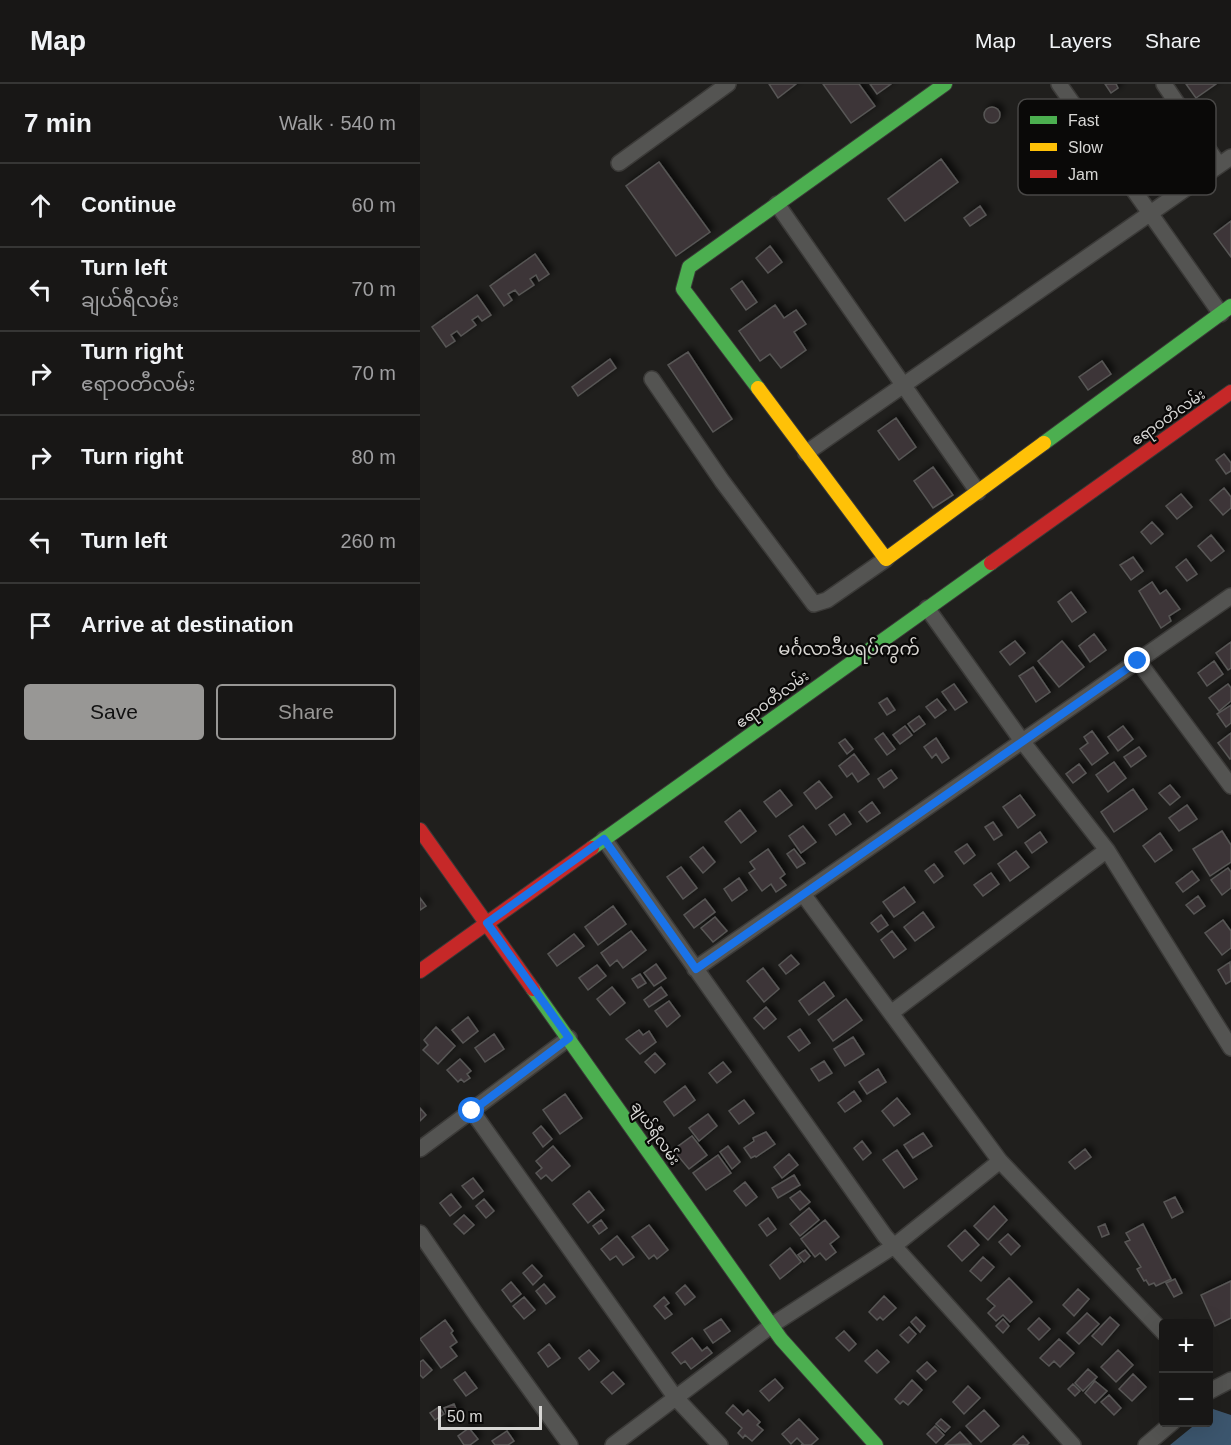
<!DOCTYPE html>
<meta charset="utf-8">
<style>
:root{--surface:#181716;--page:#252423;--text:#f1f3f6;--muted:#9f9fa1;--line:#363635;--accent:#989795}
body{margin:0;font-family:Helvetica,"Noto Sans Myanmar",sans-serif;background:var(--page);color:var(--text)}
.controls{position:absolute;right:18px;bottom:18px;display:grid;overflow:hidden;border-radius:6px;box-shadow:0 6px 24px #0002}
.controls button{width:54px;height:54px;display:grid;place-items:center;padding:0;border:0;border-bottom:2px solid var(--line);background:var(--surface);color:var(--text);font:30px sans-serif}
.scale{position:absolute;left:18px;bottom:15px;width:104px;box-sizing:border-box;padding-left:6px;border:3px solid #d8d7d5;border-top:0;font-size:16px;line-height:21px;white-space:nowrap;color:#d8d7d5;-webkit-text-stroke:4px #0a0908;paint-order:stroke}
.stop{position:absolute;width:18px;height:18px;margin:-14px;border:4px solid #1a73e8;border-radius:50%;background:#fff}
.stop.end{background:#1a73e8;border-color:#fff;box-shadow:0 2px 6px #0008}
.list{margin:0;padding:0;list-style:none}
h2{display:flex;justify-content:space-between;align-items:center;height:78px;margin:0;padding:0 24px;font-size:26px}
h2 small{font-size:20px;font-weight:400;color:var(--muted)}
.list li{display:grid;grid-template-columns:39px 1fr auto;gap:18px;align-items:center;box-sizing:border-box;height:84px;padding:0 24px;border-top:2px solid var(--line)}
.list b{display:block;font-size:22px;white-space:nowrap}
.list p{margin:0;font-size:20px;white-space:nowrap;color:var(--muted)}
.list em{font-size:20px;font-style:normal;color:var(--muted)}
.actions{display:flex;gap:12px;padding:18px 24px}
.actions a{flex:1;padding:14px 0;border:2px solid var(--accent);border-radius:6px;text-align:center;font-size:21px;color:var(--accent)}
.actions .main{background:var(--accent);color:#111}
.icon{flex:none;width:33px;height:33px;fill:none;stroke:currentColor;stroke-width:2;stroke-linecap:round;stroke-linejoin:round}
.map{position:relative;flex:none;width:811px;height:1361px;overflow:hidden}
header{display:flex;align-items:center;gap:36px;box-sizing:border-box;height:84px;padding:0 30px;background:var(--surface);border-bottom:2px solid var(--line)}
header strong{font-size:28px}
nav{display:flex;gap:33px;margin-inline-start:auto;font-size:21px}
main{display:flex}
aside{flex:1;background:var(--surface)}
.map>svg:first-child{display:block}
.water{fill:#3c566e}
.building{fill:#3d3637;stroke:#585756;stroke-width:1.5;filter:url(#shadow)}
.lines{fill:none;stroke-linecap:round;stroke-linejoin:round}
.street-casing{stroke:#3b3a38;stroke-width:18}
.fast-casing{stroke:#3b3a38;stroke-width:16}
.slow-casing{stroke:#3b3a38;stroke-width:16}
.jam-casing{stroke:#3b3a38;stroke-width:16}
.street{stroke:#545452;stroke-width:15}
.fast{stroke:#4caf50;stroke-width:14}
.slow{stroke:#ffc107;stroke-width:14}
.jam{stroke:#c62828;stroke-width:14}
.route{stroke:#1a73e8;stroke-width:8}
.labels{text-anchor:middle;dominant-baseline:central;stroke-width:4.5;stroke-linejoin:round;paint-order:stroke}
.street-label{font-size:15px;fill:#d8d7d5;stroke:#0a0908}
.quarter-label{font-size:18px;fill:#d7d5d1;stroke:#0a0908}
.key{fill:#0a0908;stroke:#484746;stroke-width:1.5}
.key-label{font-size:16px;fill:#d8d7d5}
</style>
<header>
<strong>Map</strong>
<nav><a>Map</a><a>Layers</a><a>Share</a></nav>
</header>
<main>
<aside>
<h2>7 min<small>Walk · 540 m</small></h2>
<ul class="list">
<li><svg class="icon" aria-label="ahead" viewBox="0 0 24 24"><path d="M12 20V5M6 11l6-6 6 6"/></svg><div><b>Continue</b></div><em>60 m</em></li>
<li><svg class="icon" aria-label="left" viewBox="0 0 24 24"><path d="M17 20v-9H6M10 6l-5 5 5 5"/></svg><div><b>Turn left</b><p>ချယ်ရီလမ်း</p></div><em>70 m</em></li>
<li><svg class="icon" aria-label="right" viewBox="0 0 24 24"><path d="M7 20v-9h11M14 6l5 5-5 5"/></svg><div><b>Turn right</b><p>ဧရာဝတီလမ်း</p></div><em>70 m</em></li>
<li><svg class="icon" aria-label="right" viewBox="0 0 24 24"><path d="M7 20v-9h11M14 6l5 5-5 5"/></svg><div><b>Turn right</b></div><em>80 m</em></li>
<li><svg class="icon" aria-label="left" viewBox="0 0 24 24"><path d="M17 20v-9H6M10 6l-5 5 5 5"/></svg><div><b>Turn left</b></div><em>260 m</em></li>
<li><svg class="icon" aria-label="arrive" viewBox="0 0 24 24"><path d="M6 21V4h12l-3 4 3 4H6"/></svg><div><b>Arrive at destination</b></div></li>
</ul>
<div class="actions"><a class="main">Save</a><a>Share</a></div>
</aside>
<div class="map">
<svg width="811" height="1361" viewBox="0 0 811 1361">
<defs>
<filter id="shadow"><feDropShadow dx="4" dy="-4" stdDeviation="3" flood-color="#0009"/></filter>
</defs>
<rect width="100%" height="100%" fill="#201f1d"/>
<path class="water" d="M793 1325 811 1331V1361H750L777 1339 788 1338 789 1329Z"/>
<path class="building" d="M349 0H376L358 14Z
M403 0H439L455 22 431 39Z
M450 0H471L457 10Z
M685 0H696L698 4 691 9Z
M766 0H796L776 14Z
M564 31a8 8 0 1 1 16 0a8 8 0 1 1-16 0Z
M521 75 538 98 485 137 468 115Z
M239 78 290 148 256 172 206 102Z
M560 122 566 131 550 142 544 134Z
M811 137V173L794 150Z
M350 162 362 178 348 189 336 174Z
M115 170 129 190 119 197 116 191 110 195 114 201 99 211 95 206 88 210 92 216 84 222 70 202Z
M322 197 337 218 326 226 311 205Z
M57 211 71 231 62 237 58 232 52 236 56 241 41 252 37 247 31 251 35 257 26 263 12 243Z
M355 221 364 234 376 226 386 240 374 248 386 266 361 284 350 270 340 277 319 247Z
M268 268 312 335 293 348 248 281Z
M190 275 196 284 158 312 152 303Z
M682 277 691 290 668 306 659 293Z
M476 334 496 363 479 376 458 347Z
M804 370 811 379V387L806 390 796 376Z
M513 383 533 411 513 424 494 397Z
M804 404 811 413V424L803 431 790 416Z
M761 410 772 423 757 435 746 422Z
M732 438 743 450 731 460 721 448Z
M791 451 804 467 791 477 778 462Z
M713 473 723 487 711 496 700 481Z
M766 475 777 490 767 497 756 483Z
M732 498 740 510 746 506 760 525 749 532 751 537 741 544 719 507Z
M651 508 666 528 652 538 638 518Z
M674 550 686 566 670 578 659 562Z
M595 557 605 569 590 581 580 568Z
M642 557 664 583 639 603 618 577Z
M811 558V584L808 586 796 569Z
M794 577 803 590 787 602 778 589Z
M613 583 630 608 616 618 599 592Z
M534 600 547 618 535 626 522 608Z
M808 600 811 604V617L799 627 789 614Z
M467 614 475 626 467 631 459 619Z
M517 615 526 626 515 634 506 623Z
M811 621V639L806 643 797 630Z
M499 632 505 640 494 648 488 640Z
M485 642 492 651 480 660 473 651Z
M703 642 713 655 698 667 688 653Z
M672 647 688 669 672 681 660 665 668 659 664 653Z
M463 649 475 665 467 671 455 655Z
M811 649V674L810 675 798 659Z
M516 654 529 674 522 679 516 670 512 674 504 663Z
M425 655 433 665 427 670 419 659Z
M719 663 726 672 711 683 704 673Z
M434 670 449 690 438 698 432 689 427 693 419 682Z
M694 678 706 694 688 708 676 691Z
M659 680 666 689 653 699 646 690Z
M471 686 477 694 464 704 458 695Z
M399 697 412 713 396 725 384 709Z
M750 701 760 713 750 721 739 709Z
M713 705 727 725 694 748 681 728Z
M360 706 372 721 356 733 344 718Z
M600 711 615 731 598 744 583 723Z
M452 718 460 729 447 738 439 728Z
M767 721 777 735 759 747 749 734Z
M320 726 336 747 321 759 305 738Z
M424 730 431 740 416 751 409 741Z
M573 738 582 751 574 756 565 743Z
M383 742 396 758 381 769 369 752Z
M802 747 811 761V778L790 792 773 765Z
M620 748 627 758 612 769 605 759Z
M740 749 752 766 735 778 723 762Z
M547 760 555 771 544 780 535 768Z
M283 763 295 778 283 789 270 773Z
M348 765 365 790 360 794 366 801 356 808 351 800 342 807 329 789 335 785 330 778Z
M374 765 385 779 377 784 367 770Z
M596 767 609 783 590 797 578 780Z
M514 780 523 792 514 799 505 787Z
M261 783 277 804 263 815 247 793Z
M808 784 811 788V804L802 811 791 796Z
M772 787 779 796 763 808 756 799Z
M571 789 579 800 563 812 554 801Z
M319 794 327 806 312 817 304 805Z
M484 803 495 818 474 833 463 818Z
M778 812 785 822 774 830 766 821Z
M0 814 6 822 0 826Z
M285 815 295 828 274 844 264 831Z
M193 822 206 840 178 861 165 843Z
M503 828 514 843 495 857 484 843Z
M461 831 468 841 458 848 451 839Z
M295 833 307 847 293 858 281 844Z
M803 836 811 847V864L802 871 785 849Z
M211 847 226 866 203 884 197 876 190 882 181 869Z
M472 847 486 865 474 874 461 856Z
M154 850 164 862 137 882 128 870Z
M371 871 379 880 366 890 359 881Z
M810 878 811 897 806 900 798 886Z
M236 880 246 894 234 902 224 889Z
M177 881 186 892 168 906 159 894Z
M343 884 359 905 344 918 327 897Z
M220 890 226 899 218 904 212 895Z
M404 898 414 912 389 931 379 917Z
M192 903 205 919 190 931 177 915Z
M241 903 247 911 229 923 224 916Z
M426 915 442 936 413 957 398 936Z
M249 917 260 932 247 943 235 927Z
M346 923 356 935 344 945 334 934Z
M48 933 58 947 43 959 32 946Z
M16 943 35 962 18 980 3 966 8 961 4 956Z
M380 945 390 959 379 967 368 953Z
M219 946 223 951 229 947 236 958 220 970 206 955Z
M74 950 84 965 65 978 55 964Z
M433 953 444 970 425 982 414 965Z
M235 969 245 980 235 989 225 978Z
M40 975 51 987 47 990 50 994 44 998 41 995 38 998 27 986Z
M404 977 412 989 399 997 391 985Z
M303 978 311 988 297 999 289 989Z
M458 985 466 998 447 1010 439 998Z
M265 1002 275 1016 254 1032 244 1018Z
M434 1007 441 1017 425 1028 418 1019Z
M145 1010 162 1034 140 1050 123 1026Z
M477 1014 490 1030 474 1042 462 1027Z
M324 1016 334 1029 319 1040 309 1027Z
M0 1024 6 1031 0 1037Z
M288 1030 297 1042 279 1057 269 1044Z
M121 1042 132 1055 123 1063 113 1049Z
M346 1048 355 1060 336 1073 335 1072 331 1074 324 1064 334 1057 333 1054Z
M503 1049 512 1062 493 1074 484 1061Z
M272 1052 287 1071 269 1085 253 1066Z
M442 1057 451 1069 443 1076 434 1064Z
M133 1062 150 1082 132 1097 126 1091 121 1095 116 1089 122 1084 116 1077Z
M308 1062 320 1078 312 1085 300 1068Z
M665 1065 671 1073 655 1085 649 1078Z
M477 1066 497 1095 484 1104 463 1076Z
M369 1070 378 1081 362 1094 354 1083Z
M298 1071 311 1089 286 1106 273 1089Z
M374 1091 380 1101 358 1114 352 1104Z
M53 1094 63 1107 53 1115 42 1102Z
M325 1098 337 1113 326 1122 314 1107Z
M169 1107 184 1126 168 1139 153 1120Z
M380 1107 390 1118 380 1126 370 1114Z
M31 1110 41 1123 30 1132 20 1119Z
M755 1113 763 1128 752 1134 744 1118Z
M64 1115 74 1127 66 1134 56 1122Z
M574 1122 587 1136 568 1156 554 1142Z
M389 1124 399 1136 380 1152 370 1140Z
M44 1131 54 1141 44 1150 34 1140Z
M348 1134 356 1145 347 1152 339 1141Z
M181 1136 187 1144 179 1150 173 1142Z
M405 1136 419 1153 410 1160 416 1168 406 1176 400 1169 395 1173 381 1155Z
M685 1140 689 1150 682 1153 678 1143Z
M723 1140 751 1195 736 1202 734 1199 729 1201 726 1196 724 1197 717 1185 721 1183 705 1158 710 1156 706 1149Z
M229 1141 248 1166 237 1175 234 1171 229 1175 212 1153Z
M545 1146 559 1161 542 1177 528 1162Z
M588 1150 600 1162 591 1171 579 1158Z
M197 1152 214 1173 203 1181 196 1172 190 1176 181 1165Z
M370 1164 381 1178 360 1195 350 1181Z
M385 1166 390 1172 384 1178 378 1171Z
M563 1173 574 1183 561 1197 550 1187Z
M112 1181 122 1192 113 1201 103 1189Z
M589 1194 612 1218 590 1238 583 1231 576 1237 568 1229 575 1222 567 1215Z
M755 1195 762 1209 754 1213 746 1199Z
M811 1197V1234L795 1242 781 1211Z
M91 1198 101 1210 91 1218 82 1206Z
M124 1200 135 1213 126 1220 116 1207Z
M265 1201 275 1213 265 1221 256 1209Z
M658 1205 669 1215 654 1232 643 1221Z
M464 1212 476 1224 463 1236 460 1233 457 1236 449 1228Z
M104 1213 115 1226 104 1235 93 1222Z
M244 1213 249 1219 245 1222 252 1230 245 1235 234 1222Z
M667 1229 679 1240 659 1260 647 1249Z
M496 1233 505 1242 500 1248 491 1238Z
M690 1233 699 1241 682 1261 672 1252Z
M619 1234 630 1245 619 1256 608 1245Z
M301 1235 310 1247 293 1259 284 1246Z
M583 1235 589 1242 583 1249 576 1242Z
M25 1236 33 1247 31 1249 37 1258 30 1263 37 1272 21 1284 0 1255Z
M489 1243 496 1250 488 1259 480 1251Z
M424 1247 436 1260 429 1267 416 1254Z
M272 1254 282 1267 287 1263 292 1269 271 1285 265 1277 261 1280 252 1269Z
M639 1255 654 1269 640 1283 634 1277 629 1282 620 1274Z
M129 1260 140 1274 128 1283 118 1269Z
M169 1266 179 1277 169 1286 159 1274Z
M457 1266 469 1278 457 1289 445 1277Z
M698 1266 713 1281 696 1298 681 1283Z
M3 1276 12 1286 3 1294 0 1291V1278Z
M507 1278 516 1287 506 1296 497 1287Z
M668 1285 677 1293 663 1307 655 1299Z
M45 1288 57 1304 46 1312 34 1296Z
M193 1288 204 1300 192 1310 181 1298Z
M713 1290 726 1303 712 1317 699 1305Z
M355 1295 363 1304 349 1317 340 1307Z
M492 1296 502 1306 488 1321 483 1317 480 1320 475 1315Z
M675 1297 687 1307 675 1319 665 1309Z
M653 1300 660 1307 655 1312 648 1305Z
M548 1302 560 1314 544 1330 533 1318Z
M689 1311 701 1324 694 1331 681 1318Z
M34 1320 38 1330 28 1334 24 1324Z
M313 1321 323 1331 328 1326 340 1338 337 1341 343 1346 332 1357 325 1351 323 1354 318 1349 322 1344 306 1329Z
M19 1323 24 1330 15 1336 10 1329Z
M564 1326 579 1342 561 1358 546 1342Z
M379 1335 398 1355 391 1361H381L383 1360 377 1354 371 1360 362 1350Z
M521 1335 530 1343 525 1348 516 1340Z
M515 1342 524 1351 516 1359 507 1350Z
M49 1344 58 1355 50 1361H44L38 1352Z
M87 1347 94 1357 88 1361H75L72 1357Z
M540 1348 551 1360 525 1361Z
M603 1352 609 1359 607 1361H593Z"/>
<g class="lines">
<defs>
<path id="street" d="M639 0 801 230
M744 0 799 81
M199 79 308 0
M357 120 558 408
M232 295 302 397 394 520 407 516 466 475
M386 369 811 73
M507 524 602 657 687 766 811 964
M718 577 811 702
M184 755 465 1152 653 1361
M383 810 580 1077 744 1249
M275 885 811 512
M471 929 687 766
M52 1027 255 1313 300 1361
M0 1065 149 954
M0 1149 57 1232 150 1361
M788 1308 811 1296
M193 1361 352 1241 474 1162 580 1077
M726 1361 753 1338"/>
<path id="fast" d="M338 304 263 205 269 183 525 0
M624 359 811 222
M172 764 571 479
M113 905 361 1255 456 1361"/>
<path id="slow" d="M338 304 466 475 624 359"/>
<path id="jam" d="M571 479 811 308
M0 746 113 905
M0 887 172 764"/>
</defs>
<use href="#street" class="street-casing"/>
<use href="#fast" class="fast-casing"/>
<use href="#slow" class="slow-casing"/>
<use href="#jam" class="jam-casing"/>
<use href="#street" class="street"/>
<use href="#fast" class="fast"/>
<use href="#slow" class="slow"/>
<use href="#jam" class="jam"/>
</g>
<g class="lines">
<path class="route" d="M52 1027 149 954 67 839 184 755 276 885 718 577"/>
</g>
<g class="labels">
<g class="street-label">
<text transform="translate(748 333) rotate(-35)">ဧရာဝတီလမ်း</text>
<text transform="translate(352 615) rotate(-36)">ဧရာဝတီလမ်း</text>
<text transform="translate(236 1049) rotate(55)">ချယ်ရီလမ်း</text>
</g>
<g class="quarter-label">
<text x="429" y="565">မင်္ဂလာဒီပရပ်ကွက်</text>
</g>
</g>
<rect x="598" y="15" width="198" height="96" rx="9" class="key"/>
<rect x="610" y="32" width="27" height="8" fill="#4caf50"/>
<rect x="610" y="59" width="27" height="8" fill="#ffc107"/>
<rect x="610" y="86" width="27" height="8" fill="#c62828"/>
<g class="key-label">
<text x="648" y="42">Fast</text>
<text x="648" y="69">Slow</text>
<text x="648" y="96">Jam</text>
</g>
</svg>
<div class="controls">
<button>+</button>
<button>−</button>
</div>
<div class="scale">50 m</div>
<div class="stop" style="left:52px;top:1027px"></div>
<div class="stop end" style="left:718px;top:577px"></div>
</div>
</main>
